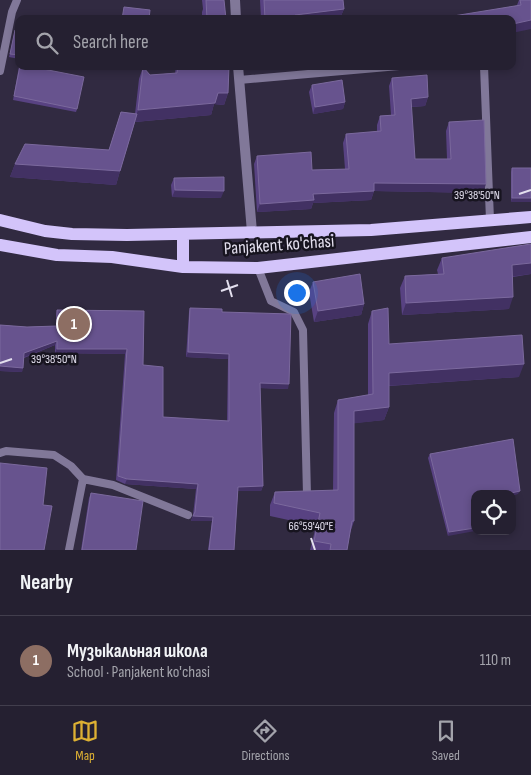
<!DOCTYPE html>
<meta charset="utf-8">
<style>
:root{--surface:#252031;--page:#2d2839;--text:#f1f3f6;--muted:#a3a3ab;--line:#423e4d;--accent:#deb133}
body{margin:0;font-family:"Sofia Sans Condensed",sans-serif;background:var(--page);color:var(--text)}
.controls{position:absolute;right:15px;bottom:15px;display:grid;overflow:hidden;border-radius:10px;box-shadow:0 2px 8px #0003}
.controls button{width:45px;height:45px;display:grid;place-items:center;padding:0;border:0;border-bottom:1px solid var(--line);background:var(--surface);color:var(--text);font:25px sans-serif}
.you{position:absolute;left:296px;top:292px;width:18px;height:18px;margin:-12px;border:4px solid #fff;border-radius:50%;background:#1a73e8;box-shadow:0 0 0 8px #1a73e833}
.badge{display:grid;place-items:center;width:32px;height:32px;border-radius:50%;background:var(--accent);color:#fff;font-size:16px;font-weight:700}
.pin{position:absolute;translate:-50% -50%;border:2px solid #fff;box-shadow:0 1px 5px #0006}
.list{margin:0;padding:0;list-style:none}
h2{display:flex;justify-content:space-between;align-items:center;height:65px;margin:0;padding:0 20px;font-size:21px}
h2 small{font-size:16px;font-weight:400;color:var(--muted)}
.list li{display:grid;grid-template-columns:32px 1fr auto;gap:15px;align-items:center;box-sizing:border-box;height:90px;padding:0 20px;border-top:1px solid var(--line)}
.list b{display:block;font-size:19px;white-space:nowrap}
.list p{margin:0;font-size:16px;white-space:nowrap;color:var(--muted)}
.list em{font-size:16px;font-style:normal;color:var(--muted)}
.icon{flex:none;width:28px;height:28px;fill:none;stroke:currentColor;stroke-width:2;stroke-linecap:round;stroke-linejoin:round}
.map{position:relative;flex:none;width:531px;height:550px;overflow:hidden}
.search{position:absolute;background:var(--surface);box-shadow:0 2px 8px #0003;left:15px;right:15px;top:15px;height:55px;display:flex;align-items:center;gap:12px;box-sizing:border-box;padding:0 18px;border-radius:10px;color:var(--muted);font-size:19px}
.sheet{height:155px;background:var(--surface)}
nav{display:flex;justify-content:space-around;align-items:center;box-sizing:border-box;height:70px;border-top:1px solid var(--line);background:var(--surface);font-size:14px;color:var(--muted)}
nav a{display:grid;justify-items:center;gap:2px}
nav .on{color:var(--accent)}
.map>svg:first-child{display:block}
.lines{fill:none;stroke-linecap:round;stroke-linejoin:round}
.lane{stroke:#817899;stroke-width:8}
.street{stroke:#817899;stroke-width:10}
.primary{stroke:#d3c4fa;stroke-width:12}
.wall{fill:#584282}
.shaded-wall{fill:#423163}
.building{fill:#67538e;stroke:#7b699d}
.ticks{fill:none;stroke:#e3dfee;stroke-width:2}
.labels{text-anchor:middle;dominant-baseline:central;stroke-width:5;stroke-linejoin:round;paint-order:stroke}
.street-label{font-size:18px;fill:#e3dfee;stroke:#17141f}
.ticks-label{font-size:12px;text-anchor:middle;fill:#e3dfee;stroke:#17141f;stroke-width:5;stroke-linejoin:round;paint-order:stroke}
</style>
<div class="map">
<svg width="531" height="550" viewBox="0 0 531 550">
<rect width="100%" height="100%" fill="#312a41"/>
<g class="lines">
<path class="lane" d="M484 66 490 220
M0 71 12 12 17 0
M239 80 399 66
M258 268 271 301 294 312 303 330 307 495
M0 453 6 451 54 455 71 466 83 479 113 485 188 515
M69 550 83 479"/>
<path class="street" d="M235 0 236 19
M238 66 252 232"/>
<path class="primary" d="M0 220 45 231 72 234 127 235 371 230 531 217
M0 245 57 255 112 257 183 267 258 268 531 237
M183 267V234"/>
</g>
<path class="wall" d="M202 0H224L226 19H202V12L203 9Z
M260 0H343L344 9 340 18 334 19H261Z
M519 0H531L512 33 517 5Z
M15 30 19 31V59L9 57Z
M19 66H44L43 69 77 109 76 112 13 100Z
M176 66H229L228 93 224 105 214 104 211 115 135 122 120 171 116 185 10 177 15 164 109 150 121 112 135 114 139 79 143 67 150 75 175 73Z
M392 78 428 97 425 106 411 107 415 159H447L446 131 449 122 483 193 374 191 371 200 313 203 311 209 257 212 254 164 257 156 312 170 345 169 343 143 346 134 377 132V125L380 116 391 115 389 86Z
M312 85 345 102 343 109 313 114 309 92Z
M512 168H531L511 202V172Z
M174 178 221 198 172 197 171 185Z
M442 258 531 274 513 277 509 309 402 315 400 288 405 276 438 274 437 270Z
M313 282 364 304 361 315 314 322 309 292Z
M190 308 222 312 288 389 260 388 263 486 261 491H238L234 550H208L212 521H191L193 515 196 489 125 484 116 480 125 354 55 353V345L24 358 22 372 0 371V325L27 327 56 326V314L57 310 144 311 143 365 163 417 227 421 228 359 186 357 189 312Z
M372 311 389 344 519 377 389 386V407L384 420 354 423V521L350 533 347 550H310L316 526 270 516V505L275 492 333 491 334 413 338 400 368 395V324Z
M430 454 518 494H475L448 536 428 458Z
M91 493 136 550H81L89 498Z"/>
<path class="shaded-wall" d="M344 9 340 18 334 19H294L295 15Z
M531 20V29L512 33V26L513 24Z
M260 66H292L259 69Z
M218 93H228L224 105 214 104 211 115 134 122 138 110Z
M428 97 425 106 408 107 411 99Z
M345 102 343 109 313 114 315 107Z
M15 164 120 171 116 185 10 177Z
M374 183 486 184 483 193 374 191 371 200 313 203 311 209 257 212 260 204Z
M175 190 224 191 221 198 172 197Z
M512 198H531V202H511Z
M531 263V274L508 277 512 265Z
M513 297 509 309 402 315 406 303Z
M364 304 361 315 314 322 318 311Z
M57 341 55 345 22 358 24 353Z
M57 349H127L125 354 55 353Z
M188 352 229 354 228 359 186 357Z
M524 364 519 377 384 386 389 373Z
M0 366 23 368 22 372 0 371Z
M260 383 289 384 288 389 258 388Z
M389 407 384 420 349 424 354 411Z
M127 479 198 484 196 489 125 484Z
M263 486 261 491H236L238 487Z
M520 491 518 494 512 496V494H507Z
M193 516 213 517 212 521H191Z
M475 528V531L448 536 449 532Z"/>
<path class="building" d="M206 0H224L226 19H207Z
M264 0H343L344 9 295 15V19H265Z
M520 0H531V20L513 24 514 28 512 29V19H435L521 5Z
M124 7 150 10 149 19H122Z
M15 30 19 31V55L10 54Z
M20 66H44L43 69 84 77 77 109 14 96Z
M178 66H229L228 93H218L215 103 138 110 143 67 150 75 177 73Z
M427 75 428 97 411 99 415 159H451L449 122 484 120 486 184 374 183V191L313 194 314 200 260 204 257 156 311 152 312 170 349 169 346 134 381 131 380 116 395 115 392 78Z
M342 80 345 102 315 107 312 85Z
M121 112 137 114 120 171 15 164 25 144 109 150Z
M512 168H531V198H512Z
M224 177V191L175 190 174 178Z
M531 244V263L512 265 513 297 406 303 405 276 444 274 442 258Z
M360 274 364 304 318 311 313 282Z
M190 308 222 309V312L291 314 289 384 260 383 263 486 238 487 234 550H209L213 517 193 516 195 512 198 484 127 479 118 476 127 349H57V341L24 353 23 368 0 366V325L27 327 57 326V310L144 311 143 365 163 367V417L229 421V354L188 352Z
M388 308 389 344 522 335 524 364 389 373V407L354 411V521H352L347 550H330L331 544 314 541 320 513 274 503 275 492 338 490V400L373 394 372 311Z
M513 439 520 491 507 494H475V528L449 532 430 454Z
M0 463 47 468 43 505 52 506 44 550H0Z
M91 493 143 501 136 550H82Z"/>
<path class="ticks" d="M519 194 531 190M227 280 232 297M221 291 238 285M0 363 12 359M311 538 315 550"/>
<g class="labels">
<g class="street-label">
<text transform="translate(279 245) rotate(-4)">Panjakent ko'chasi</text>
</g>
</g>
<g class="ticks-label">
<text x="477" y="199">39°38'50"N</text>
<text x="54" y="363">39°38'50"N</text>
<text x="311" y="530">66°59'40"E</text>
</g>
</svg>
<div class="controls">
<button><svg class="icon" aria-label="locate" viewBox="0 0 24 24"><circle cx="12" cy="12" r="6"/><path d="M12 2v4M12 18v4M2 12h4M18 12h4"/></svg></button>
</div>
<div class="you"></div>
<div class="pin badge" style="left:74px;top:324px;background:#8d6e63">1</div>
<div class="search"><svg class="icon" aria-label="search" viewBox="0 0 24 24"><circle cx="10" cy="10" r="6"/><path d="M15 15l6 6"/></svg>Search here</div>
</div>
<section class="sheet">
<h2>Nearby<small></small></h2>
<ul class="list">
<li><span class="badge" style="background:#8d6e63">1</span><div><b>Музыкальная школа</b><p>School · Panjakent ko'chasi</p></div><em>110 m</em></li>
</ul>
</section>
<nav>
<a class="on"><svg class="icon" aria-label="map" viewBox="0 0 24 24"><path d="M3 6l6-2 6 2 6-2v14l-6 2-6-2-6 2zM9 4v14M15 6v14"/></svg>Map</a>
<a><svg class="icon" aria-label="directions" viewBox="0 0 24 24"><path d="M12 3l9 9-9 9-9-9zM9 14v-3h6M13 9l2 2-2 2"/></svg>Directions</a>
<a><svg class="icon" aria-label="saved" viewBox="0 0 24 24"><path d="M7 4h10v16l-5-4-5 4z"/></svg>Saved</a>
</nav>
